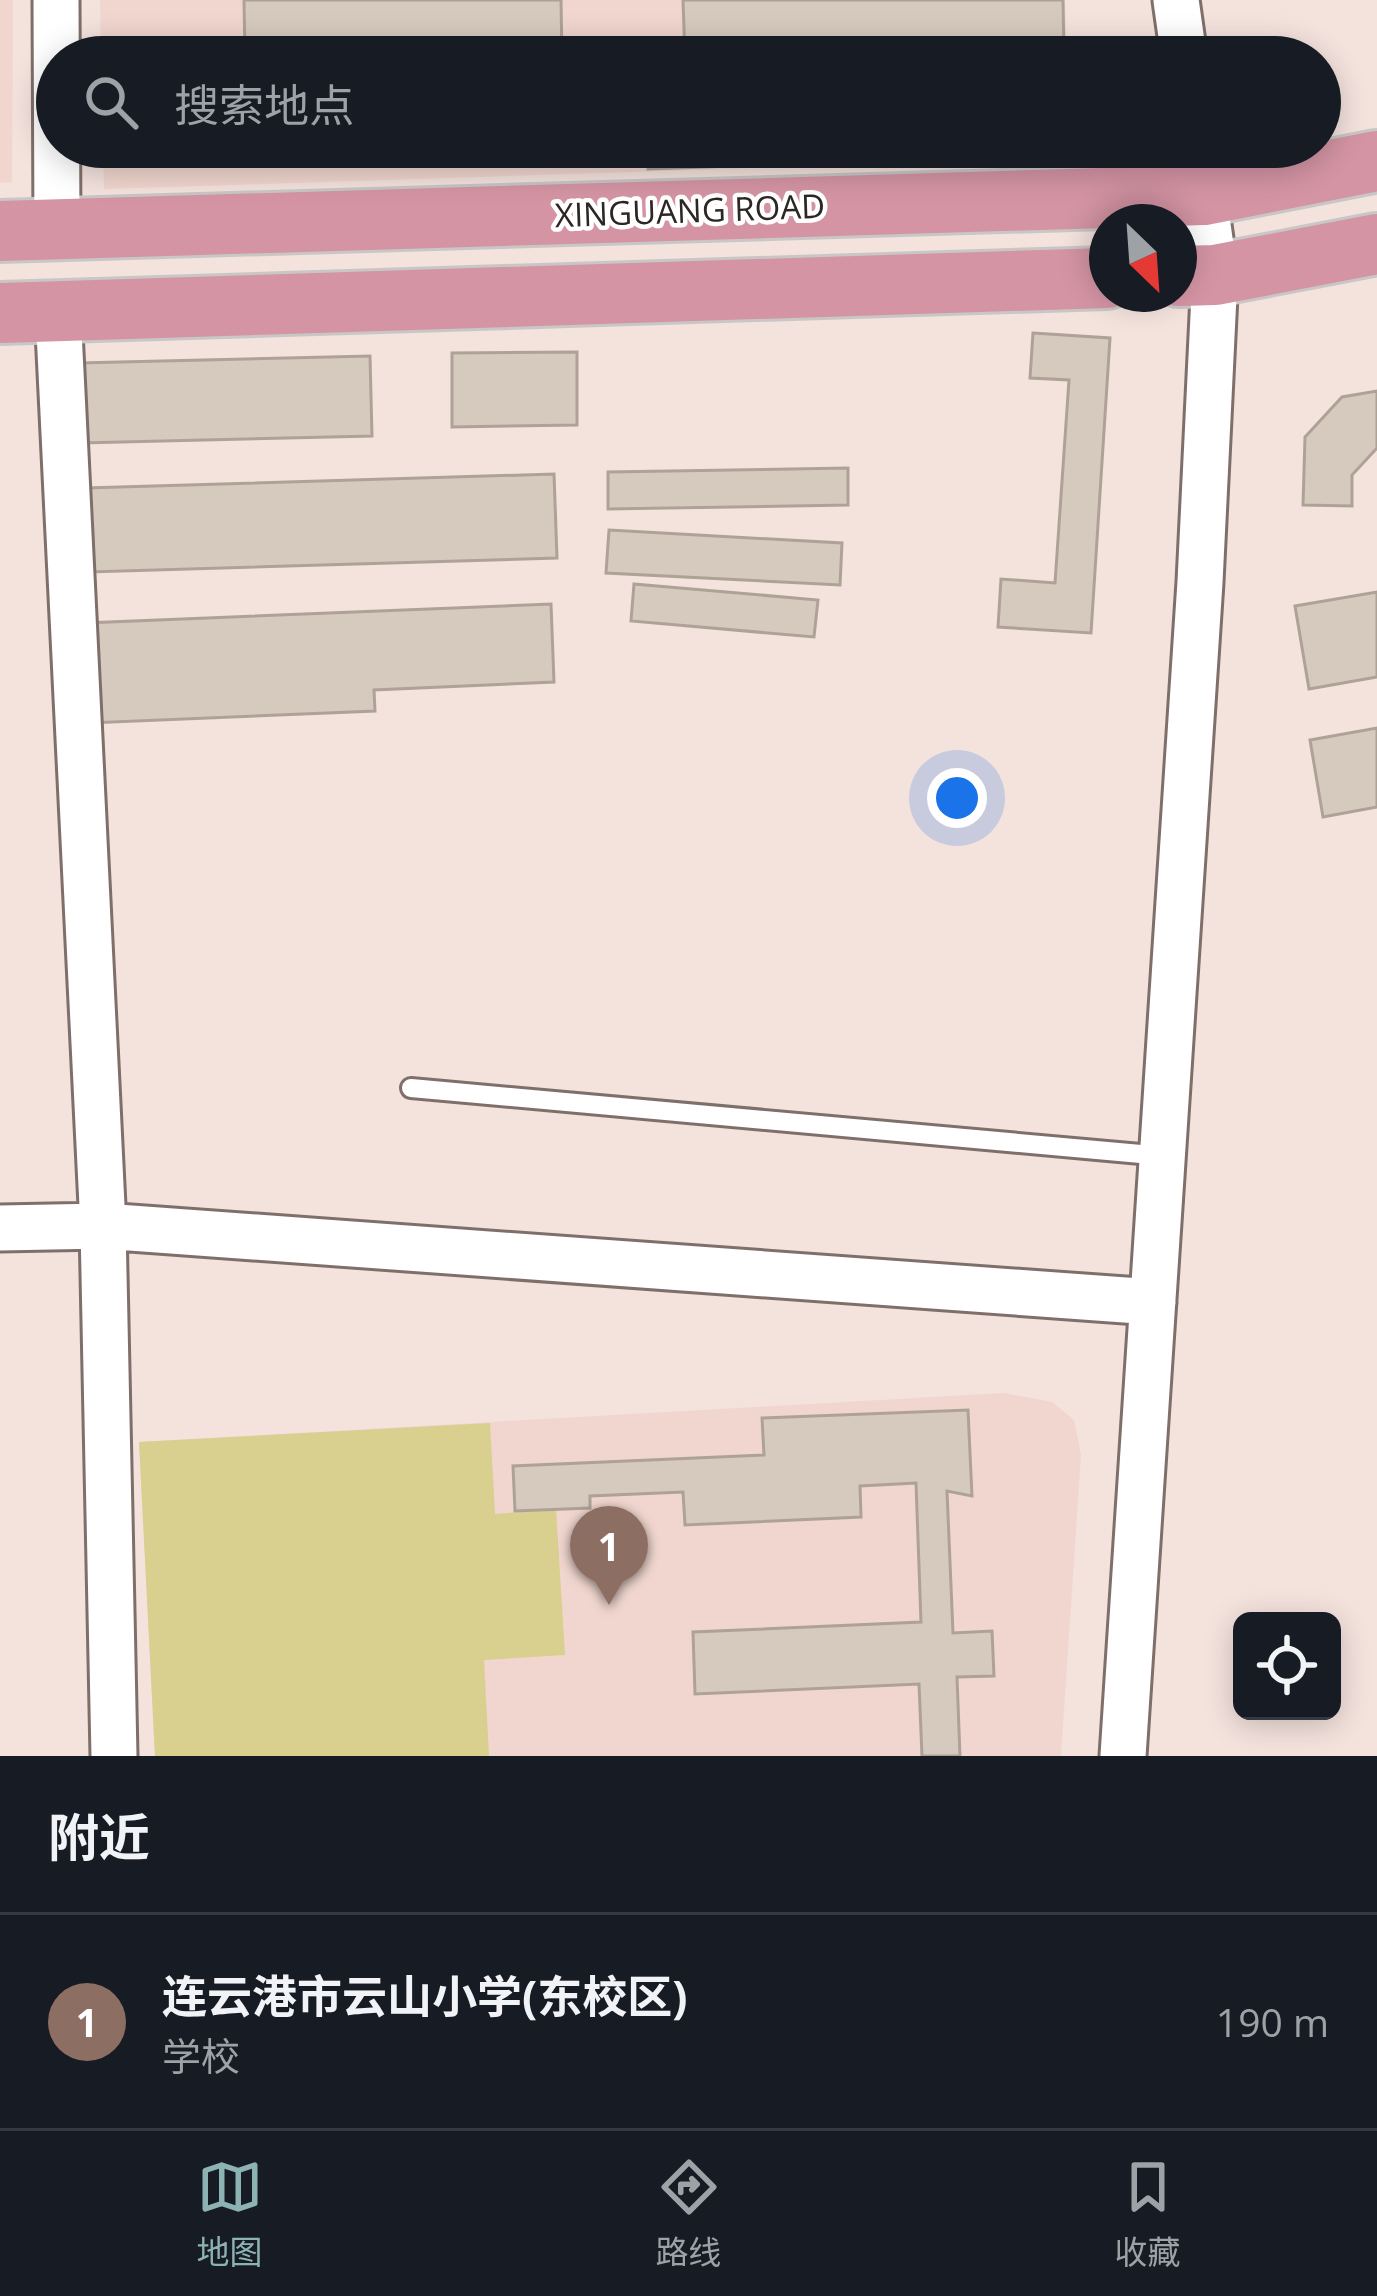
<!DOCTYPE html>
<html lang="zh">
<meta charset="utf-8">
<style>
:root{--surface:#171b24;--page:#242831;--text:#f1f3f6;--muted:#9ea1a6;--line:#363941;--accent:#8db2b4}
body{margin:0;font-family:"Open Sans","Noto Sans SC",sans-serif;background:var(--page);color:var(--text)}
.controls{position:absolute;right:36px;bottom:36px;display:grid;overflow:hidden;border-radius:18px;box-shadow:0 6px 30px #0003}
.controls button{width:108px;height:108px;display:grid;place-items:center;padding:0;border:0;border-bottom:3px solid var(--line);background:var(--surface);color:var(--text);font:60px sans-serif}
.compass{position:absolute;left:1089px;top:204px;width:108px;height:108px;border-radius:50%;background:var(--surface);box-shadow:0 6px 30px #0003;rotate:155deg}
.you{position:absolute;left:957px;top:798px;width:42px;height:42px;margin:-30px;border:9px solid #fff;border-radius:50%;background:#1a73e8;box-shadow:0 0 0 18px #1a73e833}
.badge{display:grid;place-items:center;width:78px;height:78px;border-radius:50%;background:var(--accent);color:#fff;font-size:39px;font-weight:700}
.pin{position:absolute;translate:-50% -99px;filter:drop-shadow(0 3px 6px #0008)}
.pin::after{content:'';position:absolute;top:63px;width:42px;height:36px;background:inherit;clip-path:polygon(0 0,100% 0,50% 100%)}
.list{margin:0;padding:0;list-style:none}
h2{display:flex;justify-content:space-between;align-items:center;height:156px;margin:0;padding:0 48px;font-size:51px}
h2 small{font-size:39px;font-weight:400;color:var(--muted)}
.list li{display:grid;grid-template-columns:78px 1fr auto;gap:36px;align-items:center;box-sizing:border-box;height:216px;padding:0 48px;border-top:3px solid var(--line)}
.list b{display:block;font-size:45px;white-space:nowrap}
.list p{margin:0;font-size:39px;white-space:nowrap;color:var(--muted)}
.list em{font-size:39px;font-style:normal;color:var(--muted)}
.icon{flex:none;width:66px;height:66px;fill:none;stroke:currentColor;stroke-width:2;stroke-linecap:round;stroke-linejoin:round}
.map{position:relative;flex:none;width:1377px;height:1756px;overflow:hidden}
.search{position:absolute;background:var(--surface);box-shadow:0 6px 30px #0003;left:36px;right:36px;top:36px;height:132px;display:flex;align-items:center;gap:30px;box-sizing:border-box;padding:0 42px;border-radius:66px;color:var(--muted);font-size:45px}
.sheet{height:372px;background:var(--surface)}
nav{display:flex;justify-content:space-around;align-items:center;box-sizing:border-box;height:168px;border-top:3px solid var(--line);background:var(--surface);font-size:33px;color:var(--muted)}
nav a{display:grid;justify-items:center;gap:6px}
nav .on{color:var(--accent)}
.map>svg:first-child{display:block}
.built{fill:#f0d6ce}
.green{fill:#d9cf8f}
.building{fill:#d6cabe;stroke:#aea297;stroke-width:3}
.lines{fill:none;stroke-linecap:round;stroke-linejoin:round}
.service-casing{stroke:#7f6f6b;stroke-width:24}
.tertiary-casing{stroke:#7f6f6b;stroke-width:51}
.trunk-casing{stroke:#c8c7c6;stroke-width:66}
.service{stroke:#fff;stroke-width:18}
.tertiary{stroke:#fff;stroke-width:45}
.trunk{stroke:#d494a4;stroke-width:60}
.labels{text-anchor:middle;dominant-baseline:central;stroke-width:9;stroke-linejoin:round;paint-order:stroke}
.street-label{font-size:33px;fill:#2c2624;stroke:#fff}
</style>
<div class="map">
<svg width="1377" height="1756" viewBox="0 0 1377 1756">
<rect width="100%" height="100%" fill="#f4e2dd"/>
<path class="built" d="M0 0H13L12 182 0 183Z
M100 0H1065L1067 57H101Z
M103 147H1071V158L104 189Z
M1004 1393 1052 1402 1074 1420 1081 1455 1061 1756H155L139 1442Z"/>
<path class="green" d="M490 1423 495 1514 556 1509 565 1655 484 1660 489 1756H155L139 1442Z"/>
<path class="building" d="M244 0H561L562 57H245Z
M683 0H1063L1064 57H685Z
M107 147H202V150L107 151Z
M648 147H1067V155L648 169Z
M1033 333 1110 338 1091 633 998 627 1001 579 1055 583 1069 380 1030 378Z
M577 352V425L452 427V353Z
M370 356 372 436 81 443 79 363Z
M1377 391V448L1352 475V506L1303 505 1305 437 1342 397Z
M848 468V505L608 509V472Z
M554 474 557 558 89 572 86 488Z
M609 530 842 543 840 585 606 573Z
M634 584 818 600 814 637 631 621Z
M1377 592V677L1309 689 1295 606Z
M551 604 554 682 374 690 375 711 89 723 85 623Z
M1377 728V807L1323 817 1310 740Z
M968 1410 972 1496 947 1491 953 1633 992 1631 994 1676 957 1677 960 1756H922L919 1684 695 1694 693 1632 921 1622 916 1483 860 1486 861 1517 685 1525 683 1492 590 1496V1508L515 1511 513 1466 764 1455 762 1418Z"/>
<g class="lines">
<defs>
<path id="service" d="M411 1088 1163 1156"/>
<path id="tertiary" d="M56 0 57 229
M1176 0 1184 57
M58 311 103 1226 114 1756
M0 1228 103 1226 1153 1302
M1123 1756 1200 582 1215 275 1197 147"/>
<path id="trunk" d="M0 231 1204 195 1377 161
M1179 276 1215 275 1377 244
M0 313 1107 278"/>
</defs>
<use href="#service" class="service-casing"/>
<use href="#tertiary" class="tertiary-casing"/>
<use href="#trunk" class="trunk-casing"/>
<use href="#service" class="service"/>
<use href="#tertiary" class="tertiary"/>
<use href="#trunk" class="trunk"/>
</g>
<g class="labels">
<g class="street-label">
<text transform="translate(690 210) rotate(-2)">XINGUANG ROAD</text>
</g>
</g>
</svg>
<div class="controls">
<button><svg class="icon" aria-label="locate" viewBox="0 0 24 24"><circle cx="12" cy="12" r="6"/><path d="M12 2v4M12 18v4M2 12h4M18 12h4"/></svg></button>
</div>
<svg class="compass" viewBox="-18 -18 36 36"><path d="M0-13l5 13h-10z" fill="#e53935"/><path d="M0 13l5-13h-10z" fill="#9ea1a6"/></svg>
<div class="you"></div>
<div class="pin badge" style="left:609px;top:1605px;background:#8d6e63">1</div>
<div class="search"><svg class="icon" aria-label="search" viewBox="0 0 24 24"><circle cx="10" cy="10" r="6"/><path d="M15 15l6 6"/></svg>搜索地点</div>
</div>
<section class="sheet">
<h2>附近<small></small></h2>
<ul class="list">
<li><span class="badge" style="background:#8d6e63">1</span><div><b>连云港市云山小学(东校区)</b><p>学校</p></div><em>190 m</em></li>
</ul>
</section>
<nav>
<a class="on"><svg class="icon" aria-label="map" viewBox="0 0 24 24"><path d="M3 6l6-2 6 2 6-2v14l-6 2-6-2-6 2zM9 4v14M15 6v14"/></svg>地图</a>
<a><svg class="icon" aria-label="directions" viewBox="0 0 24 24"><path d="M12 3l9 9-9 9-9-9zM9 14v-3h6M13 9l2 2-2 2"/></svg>路线</a>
<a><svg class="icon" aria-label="saved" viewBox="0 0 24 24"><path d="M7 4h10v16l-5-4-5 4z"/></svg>收藏</a>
</nav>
